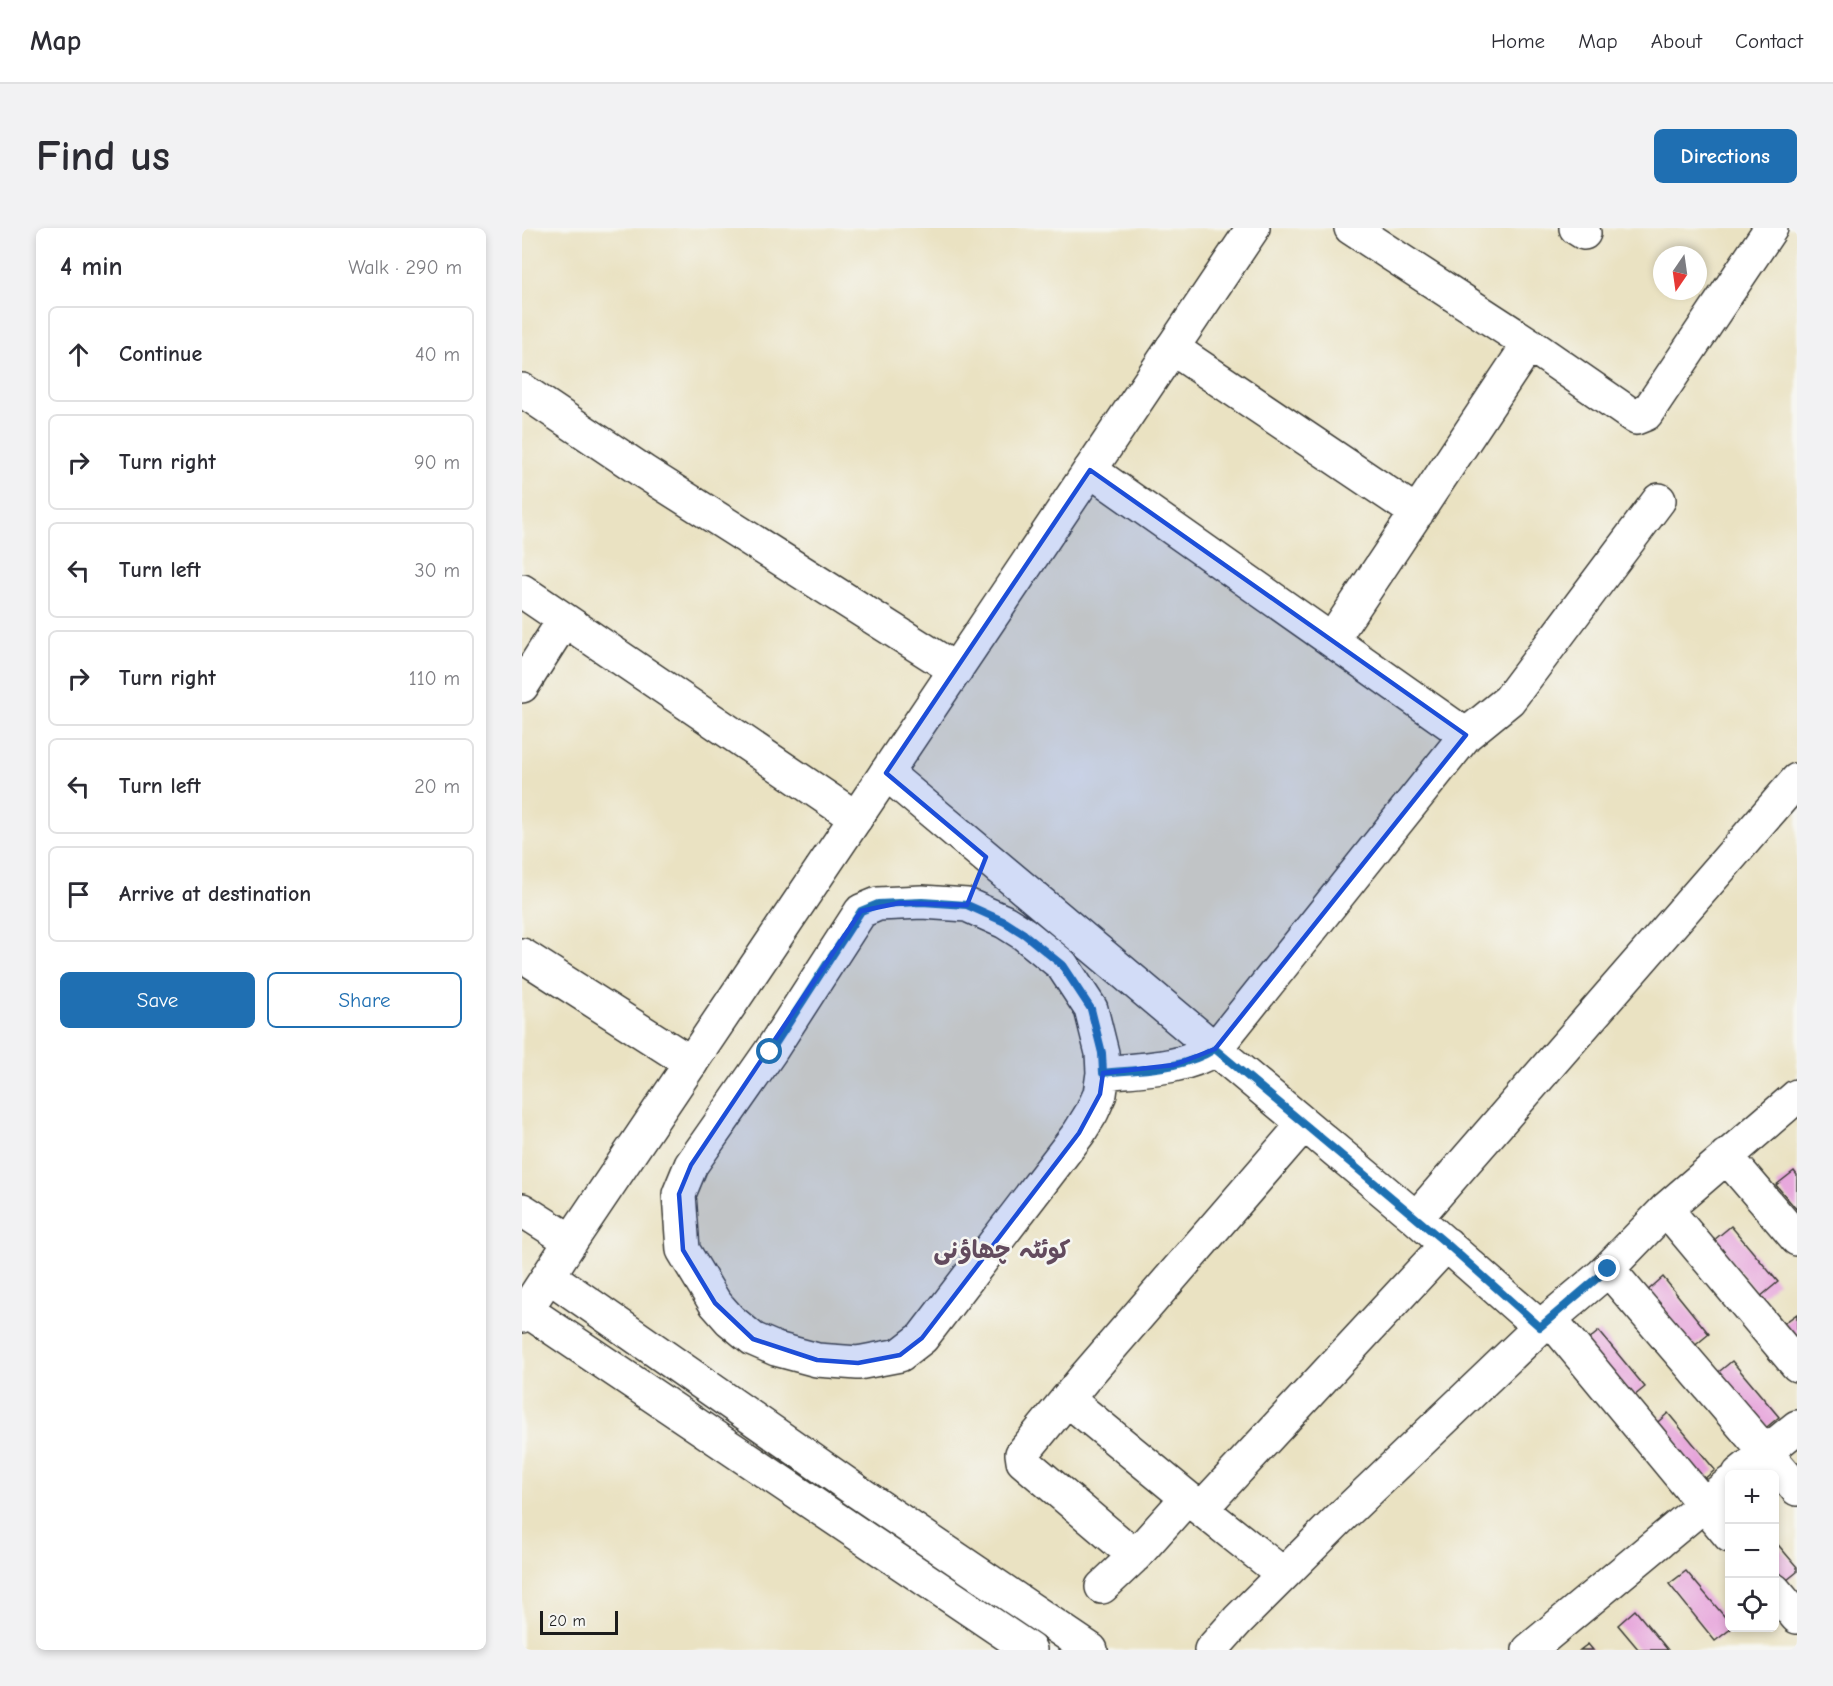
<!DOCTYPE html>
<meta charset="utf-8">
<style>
:root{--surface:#fff;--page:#f2f2f3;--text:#2b2b33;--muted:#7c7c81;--line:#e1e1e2;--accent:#1f6fb2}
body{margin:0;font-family:"Comic Neue","Playpen Sans Arabic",sans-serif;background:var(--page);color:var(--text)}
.controls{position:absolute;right:18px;bottom:18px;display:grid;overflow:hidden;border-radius:9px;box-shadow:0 3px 9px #0003}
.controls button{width:54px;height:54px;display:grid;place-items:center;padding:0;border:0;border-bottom:2px solid var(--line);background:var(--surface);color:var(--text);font:30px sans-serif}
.compass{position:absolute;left:1131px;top:18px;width:54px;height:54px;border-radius:50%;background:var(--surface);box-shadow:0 3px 9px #0003;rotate:193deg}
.scale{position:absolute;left:18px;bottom:15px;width:78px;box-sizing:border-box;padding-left:6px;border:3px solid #1c1c1c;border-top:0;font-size:16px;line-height:21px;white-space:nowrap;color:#1c1c1c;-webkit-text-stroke:4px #f6f6f2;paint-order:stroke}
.stop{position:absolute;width:18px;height:18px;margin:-14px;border:4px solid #1f6fb2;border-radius:50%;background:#fff}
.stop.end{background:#1f6fb2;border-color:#fff;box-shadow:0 2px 6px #0008}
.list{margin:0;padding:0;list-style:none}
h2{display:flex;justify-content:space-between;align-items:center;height:78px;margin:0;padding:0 24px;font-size:26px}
h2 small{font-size:20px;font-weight:400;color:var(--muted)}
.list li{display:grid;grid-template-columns:39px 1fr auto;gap:18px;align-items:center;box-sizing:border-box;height:96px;margin:0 12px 12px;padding:0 12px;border:2px solid var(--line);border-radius:9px}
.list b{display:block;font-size:22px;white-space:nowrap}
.list em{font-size:20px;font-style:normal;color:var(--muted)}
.actions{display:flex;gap:12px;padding:18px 24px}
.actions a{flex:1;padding:14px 0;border:2px solid var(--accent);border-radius:9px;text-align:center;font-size:21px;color:var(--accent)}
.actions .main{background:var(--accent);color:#fff}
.icon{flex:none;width:33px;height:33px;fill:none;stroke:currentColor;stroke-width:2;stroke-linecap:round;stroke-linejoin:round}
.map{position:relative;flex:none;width:1275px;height:1422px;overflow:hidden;border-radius:9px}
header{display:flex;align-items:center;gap:36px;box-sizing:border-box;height:84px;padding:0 30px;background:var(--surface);border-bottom:2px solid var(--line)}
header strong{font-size:28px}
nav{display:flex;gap:33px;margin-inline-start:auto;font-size:21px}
.intro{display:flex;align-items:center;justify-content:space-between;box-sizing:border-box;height:144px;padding:0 36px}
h1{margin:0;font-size:42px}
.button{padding:15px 27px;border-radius:9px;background:var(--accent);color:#fff;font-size:21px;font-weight:700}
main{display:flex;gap:36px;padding:0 36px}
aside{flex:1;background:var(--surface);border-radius:9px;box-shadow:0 3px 9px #0003}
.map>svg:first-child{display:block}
.building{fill:#e6a2da}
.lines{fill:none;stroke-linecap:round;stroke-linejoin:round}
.minor-casing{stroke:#3b3a35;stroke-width:36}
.major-casing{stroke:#3b3a35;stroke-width:36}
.minor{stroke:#fff;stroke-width:33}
.major{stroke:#fff;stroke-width:33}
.route{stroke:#1f6fb2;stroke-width:8}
.marked{fill:#1d4ed8;fill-opacity:0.2;stroke:#1d4ed8;stroke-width:4.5;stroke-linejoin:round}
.labels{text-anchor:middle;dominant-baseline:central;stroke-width:5;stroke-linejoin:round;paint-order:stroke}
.district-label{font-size:24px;font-weight:bold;fill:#634b5e;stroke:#f6f6f2}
</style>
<header>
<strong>Map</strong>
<nav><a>Home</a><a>Map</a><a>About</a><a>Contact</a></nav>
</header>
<div class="intro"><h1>Find us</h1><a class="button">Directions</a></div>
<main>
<aside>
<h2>4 min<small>Walk · 290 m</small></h2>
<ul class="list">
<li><svg class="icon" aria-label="ahead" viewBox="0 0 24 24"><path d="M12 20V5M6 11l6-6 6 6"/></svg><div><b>Continue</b></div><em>40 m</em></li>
<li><svg class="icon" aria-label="right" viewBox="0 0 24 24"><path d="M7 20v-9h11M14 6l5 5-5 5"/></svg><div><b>Turn right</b></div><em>90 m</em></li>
<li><svg class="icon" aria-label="left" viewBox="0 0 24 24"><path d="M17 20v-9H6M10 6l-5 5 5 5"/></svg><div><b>Turn left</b></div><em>30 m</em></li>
<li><svg class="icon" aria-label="right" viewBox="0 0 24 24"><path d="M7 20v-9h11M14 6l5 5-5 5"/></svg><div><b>Turn right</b></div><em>110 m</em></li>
<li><svg class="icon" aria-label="left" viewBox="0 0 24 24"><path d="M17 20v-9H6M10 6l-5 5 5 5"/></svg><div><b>Turn left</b></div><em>20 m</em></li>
<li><svg class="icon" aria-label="arrive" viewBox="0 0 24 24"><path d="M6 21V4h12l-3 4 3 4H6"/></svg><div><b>Arrive at destination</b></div></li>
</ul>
<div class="actions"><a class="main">Save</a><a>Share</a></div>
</aside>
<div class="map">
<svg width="1275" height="1422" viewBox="0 0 1275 1422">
<rect width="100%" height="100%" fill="#f6f6f2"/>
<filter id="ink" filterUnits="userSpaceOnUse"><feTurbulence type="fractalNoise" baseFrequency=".0167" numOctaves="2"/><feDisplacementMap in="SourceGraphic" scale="12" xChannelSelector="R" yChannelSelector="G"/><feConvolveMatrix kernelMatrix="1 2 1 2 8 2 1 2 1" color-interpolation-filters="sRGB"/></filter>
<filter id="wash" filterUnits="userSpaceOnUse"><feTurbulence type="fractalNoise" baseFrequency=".008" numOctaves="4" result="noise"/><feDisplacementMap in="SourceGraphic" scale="24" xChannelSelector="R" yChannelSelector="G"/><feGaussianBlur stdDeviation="1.35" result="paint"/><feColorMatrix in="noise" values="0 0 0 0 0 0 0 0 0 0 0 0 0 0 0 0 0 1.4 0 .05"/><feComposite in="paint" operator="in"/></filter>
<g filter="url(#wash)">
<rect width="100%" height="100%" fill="#eae2c2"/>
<g id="blocks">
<path class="building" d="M1272 943 1275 947V982L1254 957Z
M1209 998 1256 1054 1238 1069 1192 1012Z
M1141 1049 1187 1106 1170 1120 1124 1064Z
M1275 1086V1113L1261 1096Z
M1077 1103 1123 1159 1106 1173 1060 1117Z
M1210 1133 1257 1189 1240 1203 1193 1147Z
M1146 1185 1193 1242 1176 1256 1129 1200Z
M1252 1312 1275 1339V1344L1260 1356 1252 1347Z
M1164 1343 1208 1395V1400H1210L1193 1413 1147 1356Z
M1113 1382 1146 1422H1117L1096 1397Z
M1066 1416 1071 1422H1058Z"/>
</g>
</g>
<g filter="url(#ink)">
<use href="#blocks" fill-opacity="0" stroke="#3b3a35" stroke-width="1.5"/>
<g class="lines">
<defs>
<path id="minor" d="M829 0 1007 116 1114 190 1124 186 1249 0
M1054 0 1062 5
M650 120 895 285
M0 162 122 244 434 442
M568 242 944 507
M0 363 334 590
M810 412 1007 116
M0 458 42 392
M364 545 894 990 1018 1099
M400 674 445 677 483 694 502 706 540 737 569 781 580 825 581 845 578 866 570 884 557 905 400 1110 378 1127 336 1135 295 1132 254 1121 231 1111 208 1092 193 1075 161 1022 157 966 169 937 248 824 339 683 356 676Z
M0 727 169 835
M581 845C618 841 660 842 693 821L944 507 987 472 1137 272
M1204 928 1275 1011
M1144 981 1275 1137
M0 982 49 1013
M894 990 1275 552
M1086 1041 1275 1261
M27 1048 336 1264 569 1422
M4 1082 508 1422
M1029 1092 1208 1308
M545 1171 679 1281 761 1346
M1217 1246 1275 1199
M679 1281 925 1016
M613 1328 501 1233 500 1226 564 1148 782 896
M580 1359 613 1328 665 1270
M1252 1362 1275 1389
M689 1422 716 1392 815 1293 1018 1099 1080 1047 1144 981 1275 868
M1007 1422 1208 1255"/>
<path id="major" d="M0 1088 49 1013 731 0"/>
</defs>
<use href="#minor" class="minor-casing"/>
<use href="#major" class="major-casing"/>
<use href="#minor" class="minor"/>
<use href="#major" class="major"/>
</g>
</g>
<g class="lines" filter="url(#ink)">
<path class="route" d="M248 824 339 683 356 676 377 675 400 674 445 677 483 694 502 706 540 737 569 781 580 825 581 845C618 841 660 842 693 821L925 1016 1018 1099 1086 1041"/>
</g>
<path class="marked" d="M568 242 944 507 693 821 652 837 581 845 578 866 557 905 400 1110 378 1127 336 1135 295 1132 231 1111 193 1075 161 1022 157 966 169 937 339 683 377 675 445 677 464 629 364 545Z"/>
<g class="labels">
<g class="district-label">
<text x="480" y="1022">کوئٹہ چھاؤنی</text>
</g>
</g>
</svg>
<div class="controls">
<button>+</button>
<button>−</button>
<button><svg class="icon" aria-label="locate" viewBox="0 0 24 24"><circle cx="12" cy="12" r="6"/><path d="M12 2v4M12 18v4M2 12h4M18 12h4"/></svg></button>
</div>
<svg class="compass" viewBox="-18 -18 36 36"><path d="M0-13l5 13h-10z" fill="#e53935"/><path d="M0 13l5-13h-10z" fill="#7c7c81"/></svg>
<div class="scale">20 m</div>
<div class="stop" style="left:248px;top:824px"></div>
<div class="stop end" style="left:1086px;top:1041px"></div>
</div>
</main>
